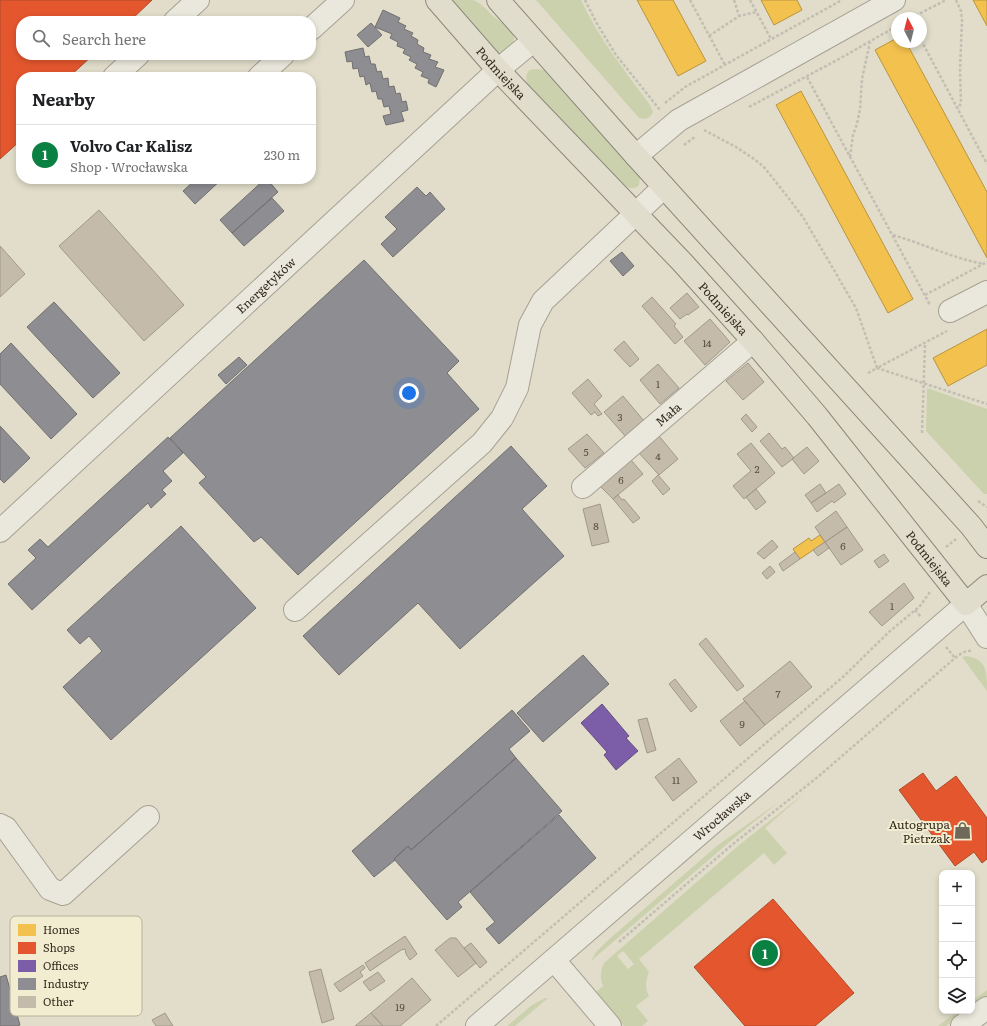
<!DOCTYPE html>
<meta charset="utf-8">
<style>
:root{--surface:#fff;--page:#f2f2f2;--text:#202124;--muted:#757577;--line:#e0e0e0;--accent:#0b8043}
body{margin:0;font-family:Literata,serif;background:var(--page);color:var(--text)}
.controls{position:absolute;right:12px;bottom:12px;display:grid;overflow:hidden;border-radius:8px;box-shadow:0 2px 6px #0003}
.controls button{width:36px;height:36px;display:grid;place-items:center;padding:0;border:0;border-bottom:1px solid var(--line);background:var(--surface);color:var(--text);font:20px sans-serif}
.compass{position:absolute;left:891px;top:12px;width:36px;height:36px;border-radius:50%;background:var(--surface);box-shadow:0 2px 6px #0003;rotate:353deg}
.you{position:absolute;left:409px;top:393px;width:14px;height:14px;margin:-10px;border:3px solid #fff;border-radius:50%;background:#1a73e8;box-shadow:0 0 0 6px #1a73e833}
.badge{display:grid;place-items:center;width:26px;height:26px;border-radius:50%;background:var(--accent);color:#fff;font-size:13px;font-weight:700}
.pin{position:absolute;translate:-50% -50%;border:2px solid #fff;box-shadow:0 1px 4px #0006}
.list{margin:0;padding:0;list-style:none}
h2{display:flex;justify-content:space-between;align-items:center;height:52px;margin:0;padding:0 16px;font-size:17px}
h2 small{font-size:13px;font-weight:400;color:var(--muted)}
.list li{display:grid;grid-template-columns:26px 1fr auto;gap:12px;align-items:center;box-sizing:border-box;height:60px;padding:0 16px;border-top:1px solid var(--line)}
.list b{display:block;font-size:15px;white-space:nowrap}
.list p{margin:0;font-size:13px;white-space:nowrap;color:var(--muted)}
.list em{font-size:13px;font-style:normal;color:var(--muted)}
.icon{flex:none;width:22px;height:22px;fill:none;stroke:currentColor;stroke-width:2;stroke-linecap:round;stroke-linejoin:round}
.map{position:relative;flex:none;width:987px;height:1026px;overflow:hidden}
.search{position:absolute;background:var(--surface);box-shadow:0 2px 6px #0003;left:16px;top:16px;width:300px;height:44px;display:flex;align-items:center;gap:10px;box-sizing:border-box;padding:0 14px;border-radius:16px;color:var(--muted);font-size:15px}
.panel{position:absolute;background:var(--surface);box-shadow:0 2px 6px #0003;left:16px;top:72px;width:300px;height:112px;border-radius:16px}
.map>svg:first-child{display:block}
.green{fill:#ccd1ad;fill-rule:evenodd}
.homes{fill:#f2c14e;stroke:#b9943f}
.shops{fill:#e4572e;stroke:#af4a29}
.offices{fill:#7b5ea7;stroke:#654e7e}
.industry{fill:#8d8d92;stroke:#726f6f}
.building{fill:#c4bbab;stroke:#a0998a}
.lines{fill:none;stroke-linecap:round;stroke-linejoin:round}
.minor-casing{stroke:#a6a194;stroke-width:24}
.major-casing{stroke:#8b877a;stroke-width:24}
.path{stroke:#c2beb3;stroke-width:2.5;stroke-dasharray:3 2;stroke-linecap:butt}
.minor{stroke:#eae7dc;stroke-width:22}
.major{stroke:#e1ddcd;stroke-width:22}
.labels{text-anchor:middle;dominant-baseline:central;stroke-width:4;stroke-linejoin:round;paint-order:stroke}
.number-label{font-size:10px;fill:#574e40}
.street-label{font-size:12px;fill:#332a1d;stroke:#f2ecd0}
.poi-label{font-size:12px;fill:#332a1d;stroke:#f2ecd0;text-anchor:end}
.key{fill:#f2ecd0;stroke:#b9b29a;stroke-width:1}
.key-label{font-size:11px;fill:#332a1d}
</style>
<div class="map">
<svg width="987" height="1026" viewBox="0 0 987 1026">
<rect width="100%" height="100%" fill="#e1ddca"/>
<path class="green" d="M451 0C458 0 467 0 473 0 480 2 488 11 493 16 498 20 503 23 508 27 520 39 513 50 498 53L493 50 477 29Z
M536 0H581C599 39 625 71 650 105L653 112 650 117 645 119 639 118Z
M537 69 544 70 640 177 639 185C635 189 632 189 627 187L527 84 526 76 529 70Z
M927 388 987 409V494H984L926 431Z
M966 656C987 659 987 672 987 691L962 657Z
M806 792 765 828 787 853 774 865 764 853 639 959 649 972C646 980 644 987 649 996L636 1006 648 1021 642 1026H624L595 993 603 986C600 978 600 971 604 963L738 846ZM623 951 634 964 628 969 617 956Z
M779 802 733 839 591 961 596 952 607 941 718 845Z
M987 990V996L972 1007V1001Z
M545 998H548L515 1026H507L532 1005Z
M958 1011H966L946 1026H938Z"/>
<path class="homes" d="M637 0H673L706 61 678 76Z
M761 0H797L802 10 774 25Z
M973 0H987V26Z
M897 38V42H906L987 192V258L875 50Z
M801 91 913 299 888 313 776 105Z
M987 329V365L948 386 933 358Z
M820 535 825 542 800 559 793 549 809 538 811 541Z"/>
<path class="shops" d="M0 0H152L130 21H21V55H93L69 77H21V140L0 159Z
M923 773 936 791 956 776 987 818V859L982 863 974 852 955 866 899 790Z
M773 899 854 993 815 1026H745L694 967Z"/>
<path class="offices" d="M602 704 629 736 626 738 638 751 616 770 604 755 607 752 581 723Z"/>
<path class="industry" d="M383 10 400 18 398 22 406 26 404 29 413 33 411 36 418 40 417 44 424 48 423 52 431 55 429 59 438 62 435 67 444 70 436 87 428 83 429 79 421 76 423 72 415 68 417 64 409 60 411 57 403 53 405 49 397 46 398 42 390 38 392 34 375 27Z
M371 23 382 35 368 47 357 35Z
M363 48 365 57 369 56 371 64H375L377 72 381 71 383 79 388 78 389 87 394 86 396 94 400 93 402 102 406 101 408 110 401 112 404 121 386 125 383 116 391 114 389 106 384 107 382 99H378L376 91 372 92 370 83 366 85 364 76 360 77 358 68 353 69 352 61 347 62 345 52Z
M196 179H222L195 204 183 191Z
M265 179H267L278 192 232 233 220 220Z
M417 187 426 196 430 192 445 209 393 257 381 244 397 229 385 217Z
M272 198 284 211 244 246 232 233Z
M622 252 634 266 623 276 610 261Z
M364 260 459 361 447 373 479 409 298 575 261 537 254 542 199 483 206 477 170 438Z
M54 302 120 373 93 398 27 327Z
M11 343 77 414 51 439 0 384V354Z
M239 357 247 365 226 384 218 375Z
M0 426 30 458 4 483 0 479Z
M168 437 183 453 163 471 172 481 162 490 166 494 151 508 148 503 32 610 8 584 36 558 28 550 40 539 48 547Z
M511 446 547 486 522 509 564 556 460 649 418 603 339 675 303 636Z
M181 526 256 608 111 740 63 687 102 651 89 636 80 644 67 630Z
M583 655 609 684 543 742 517 713Z
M512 710 530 731 509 749 516 758 411 850 408 846 394 859 395 860 374 877 352 851Z
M516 758 562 811 458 902 462 907 447 920 394 859 408 846 411 850Z
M559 815 596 858 499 944 486 929 495 922 470 892Z
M6 975 20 1025 16 1026H0V977Z"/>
<path class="building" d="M99 210 184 305 144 341 59 246Z
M0 246 25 274 0 297Z
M687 293 699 307 688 315 687 314 680 319 670 308Z
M652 297 676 324 674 326 683 337 675 344 642 306Z
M710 319 730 342 705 365 684 341Z
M624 341 639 359 630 367 614 350Z
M748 363 764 382 743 400 726 381Z
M658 364 679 388 660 404 640 380Z
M588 379 602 396 594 404 602 414 598 416 595 412 591 415 572 393Z
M623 396 644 421 626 437 604 412Z
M746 414 757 427 752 432 741 419Z
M769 433 782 449 785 447 794 458 782 467 760 441Z
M587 434 604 453 585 468 568 449Z
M659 436 678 459 659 475 639 453Z
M751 443 775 473 744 499 733 486 751 471 737 454Z
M807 447 819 461 804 474 792 459Z
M631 460 643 474 613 499 600 486Z
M658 475 670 489 663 495 652 481Z
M820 484 826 493 811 503 805 495Z
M839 484 846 494 834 503 832 501 817 512 811 503Z
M756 489 766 502 756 510 746 497Z
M618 495 622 500 624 499 640 518 633 523 613 499Z
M600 504 609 542 592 546 583 509Z
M836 511 847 527 825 542 815 527Z
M847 527 863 550 841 565 825 542Z
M772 540 778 547 764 559 757 553Z
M825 542 829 548 818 556 813 550Z
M795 552 800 559 783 571 779 564Z
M884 554 889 561 879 568 874 561Z
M770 566 775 572 767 579 762 573Z
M904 583 914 598 882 626 869 612Z
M706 638 744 686 737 691 699 644Z
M790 661 812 687 765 725 743 699Z
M675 679 697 707 691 712 669 684Z
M745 701 765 725 740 746 720 721Z
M647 718 656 750 647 753 638 720Z
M679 758 697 782 673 801 655 777Z
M405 936 417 954 410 960 406 954 405 949 401 950 370 971 365 963Z
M450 938H456L476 963 458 977 435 950Z
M471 943 487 962 480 968 464 948Z
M363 965 365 968 360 972 363 976 340 992 334 984Z
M321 969 334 1019 322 1023 309 972Z
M378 972 385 981 370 991 363 982Z
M412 978 431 1000 400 1026H383L371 1013Z
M165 1013 173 1026H156L152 1020Z
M371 1013 383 1026H355Z"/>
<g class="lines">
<defs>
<g id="minor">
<path d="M175 21 198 0"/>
<path d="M311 29 343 0"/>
<path d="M114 77 138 55"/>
<path d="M259 77 283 55"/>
<path d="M636 156 679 120 894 0"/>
<path d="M950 311 987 292"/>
<path id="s1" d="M583 487 753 341"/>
<path id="s2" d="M0 531 498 70 533 41"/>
<path d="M295 610 482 443 502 418 517 388 530 325 543 301 664 187"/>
<path d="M0 825 6 828 50 889 63 894 148 817"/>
<path d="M554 960 610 1026"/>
<path id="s3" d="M477 1026 966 604 987 637"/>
<path d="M962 1026 987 1008"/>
</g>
<g id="major">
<path id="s4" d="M437 0 498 70 682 262 753 341 817 416 966 604 987 586"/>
<path d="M498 0 636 156 971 526 987 547"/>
</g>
</defs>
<use href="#minor" class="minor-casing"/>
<use href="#major" class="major-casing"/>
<path class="path" d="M585 0 596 22 616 55 660 110
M690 0 725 65
M734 0 739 16
M750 0 771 39
M956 0 961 11 962 20 960 70 961 103 958 109
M911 18 946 0
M709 36 739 16 756 12
M921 40 987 164
M807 77 930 305
M665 103 685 87 842 0
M749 107 839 59 897 26
M704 130 736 147 754 159 763 166 776 182 803 217 856 308 877 368 947 331
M684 145 696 136
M850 157 853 135 857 124 860 109 862 79 870 42
M893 235C924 244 952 258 984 264
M925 295 987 262
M868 373 877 368 987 404
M922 433 925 344
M978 501 987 507
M946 547 956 539
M915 610 921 617
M946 647 955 658
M619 942 733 844 819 776 955 658C960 654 965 650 972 651
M436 1026 844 676 889 632 920 606 930 592"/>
<use href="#minor" class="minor"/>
<use href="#major" class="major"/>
</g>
<defs>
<symbol id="shop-bare" viewBox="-9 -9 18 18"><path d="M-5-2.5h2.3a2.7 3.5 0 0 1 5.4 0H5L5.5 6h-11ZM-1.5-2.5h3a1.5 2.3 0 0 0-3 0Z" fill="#70695a" stroke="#f2ecd0" stroke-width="2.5" paint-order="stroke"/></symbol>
</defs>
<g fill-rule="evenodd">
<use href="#shop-bare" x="950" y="818" width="25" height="25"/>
</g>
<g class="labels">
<g class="number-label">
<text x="707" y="342">14</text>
<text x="658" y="383">1</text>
<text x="620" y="416">3</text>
<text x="586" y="451">5</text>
<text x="658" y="455">4</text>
<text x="757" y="468">2</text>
<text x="621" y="479">6</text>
<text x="596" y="525">8</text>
<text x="843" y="545">6</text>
<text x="892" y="605">1</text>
<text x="778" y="693">7</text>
<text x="742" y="723">9</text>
<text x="676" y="779">11</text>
<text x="400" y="1006">19</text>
</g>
<g class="street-label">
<text stroke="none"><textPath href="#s4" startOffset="97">Podmiejska</textPath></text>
<text stroke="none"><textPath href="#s2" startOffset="362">Energetyków</textPath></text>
<text stroke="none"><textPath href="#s4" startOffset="421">Podmiejska</textPath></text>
<text stroke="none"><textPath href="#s1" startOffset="112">Mała</textPath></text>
<text stroke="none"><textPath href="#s4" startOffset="745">Podmiejska</textPath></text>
<text stroke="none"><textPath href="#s3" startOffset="323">Wrocławska</textPath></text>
</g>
<g class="poi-label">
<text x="950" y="824">Autogrupa<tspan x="950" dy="14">Pietrzak</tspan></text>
</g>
</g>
<rect x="10" y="916" width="132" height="100" rx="6" class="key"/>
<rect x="18" y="924" width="18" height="12" fill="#f2c14e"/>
<rect x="18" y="942" width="18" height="12" fill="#e4572e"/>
<rect x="18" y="960" width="18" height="12" fill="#7b5ea7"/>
<rect x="18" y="978" width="18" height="12" fill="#8d8d92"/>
<rect x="18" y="996" width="18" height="12" fill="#c4bbab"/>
<g class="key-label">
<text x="43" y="934">Homes</text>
<text x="43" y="952">Shops</text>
<text x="43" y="970">Offices</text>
<text x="43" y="988">Industry</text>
<text x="43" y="1006">Other</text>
</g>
</svg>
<div class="controls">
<button>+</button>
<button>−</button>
<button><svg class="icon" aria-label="locate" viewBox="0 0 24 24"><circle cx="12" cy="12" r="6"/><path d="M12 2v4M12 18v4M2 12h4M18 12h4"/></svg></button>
<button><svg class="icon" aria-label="layers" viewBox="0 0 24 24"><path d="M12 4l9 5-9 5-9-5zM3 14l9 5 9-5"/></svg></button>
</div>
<svg class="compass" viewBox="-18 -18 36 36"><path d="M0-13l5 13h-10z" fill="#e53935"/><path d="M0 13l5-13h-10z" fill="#757577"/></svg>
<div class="you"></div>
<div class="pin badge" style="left:765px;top:953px">1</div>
<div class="search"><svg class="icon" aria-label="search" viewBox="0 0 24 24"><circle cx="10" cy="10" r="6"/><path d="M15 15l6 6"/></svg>Search here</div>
<section class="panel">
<h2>Nearby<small></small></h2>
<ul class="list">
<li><span class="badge">1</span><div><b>Volvo Car Kalisz</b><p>Shop · Wrocławska</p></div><em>230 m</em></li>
</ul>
</section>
</div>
